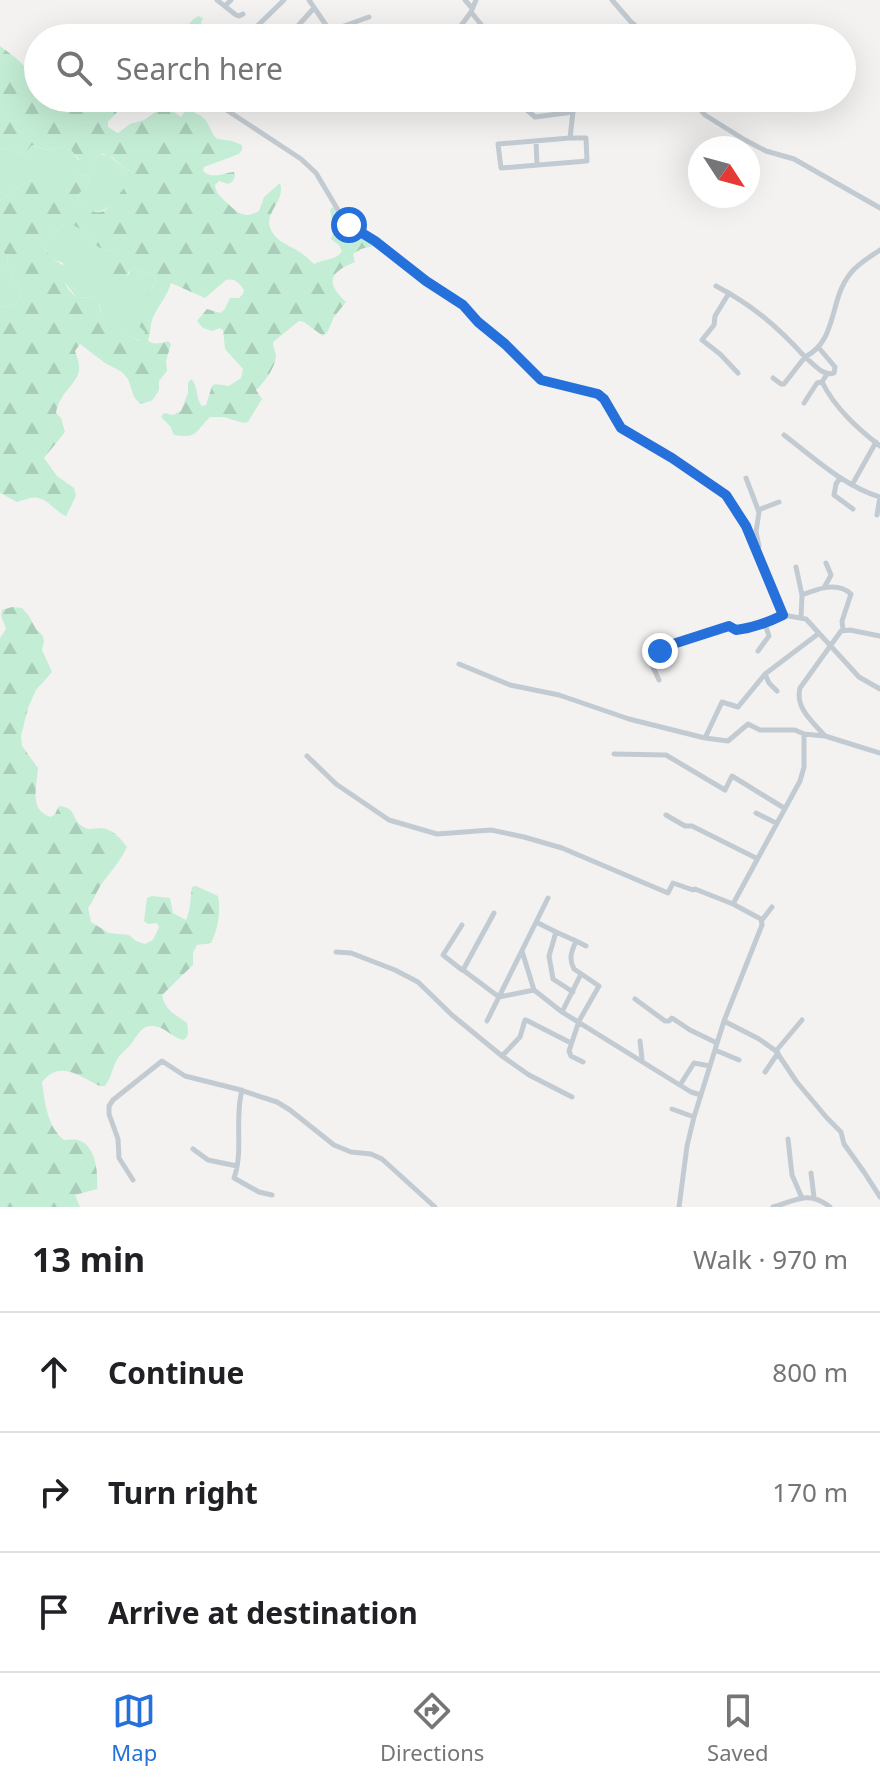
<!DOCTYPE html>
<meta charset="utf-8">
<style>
:root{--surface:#fff;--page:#f6f6f6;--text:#202124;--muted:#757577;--line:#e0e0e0;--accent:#2570da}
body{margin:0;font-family:"Noto Sans",sans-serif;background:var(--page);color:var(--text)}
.compass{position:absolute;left:688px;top:136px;width:72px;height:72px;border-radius:50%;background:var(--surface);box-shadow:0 8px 32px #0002;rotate:126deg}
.stop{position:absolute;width:24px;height:24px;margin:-18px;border:6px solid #2570da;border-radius:50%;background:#fff}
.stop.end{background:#2570da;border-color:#fff;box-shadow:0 2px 8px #0008}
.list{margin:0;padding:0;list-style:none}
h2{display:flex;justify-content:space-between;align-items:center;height:104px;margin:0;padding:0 32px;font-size:34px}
h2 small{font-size:26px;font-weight:400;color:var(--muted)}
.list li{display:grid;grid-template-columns:52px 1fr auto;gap:24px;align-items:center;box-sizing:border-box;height:120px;padding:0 32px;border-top:2px solid var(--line)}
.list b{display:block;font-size:30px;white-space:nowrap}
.list em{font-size:26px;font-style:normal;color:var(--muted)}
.icon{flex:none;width:44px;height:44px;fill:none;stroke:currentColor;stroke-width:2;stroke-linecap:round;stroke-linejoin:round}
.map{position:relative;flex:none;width:880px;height:1207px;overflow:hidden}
.search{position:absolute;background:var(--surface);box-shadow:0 8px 32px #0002;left:24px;right:24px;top:24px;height:88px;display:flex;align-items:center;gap:20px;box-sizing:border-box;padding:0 28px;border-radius:44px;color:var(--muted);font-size:30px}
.sheet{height:464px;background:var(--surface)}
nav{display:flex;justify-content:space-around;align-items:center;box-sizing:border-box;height:112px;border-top:2px solid var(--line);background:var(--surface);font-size:22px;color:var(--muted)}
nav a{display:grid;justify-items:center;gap:4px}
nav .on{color:var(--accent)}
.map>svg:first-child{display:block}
.grass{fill:#c4edd5}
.forest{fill:url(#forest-firs);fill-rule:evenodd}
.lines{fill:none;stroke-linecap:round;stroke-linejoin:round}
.street{stroke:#c3cbd2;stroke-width:5}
.route{stroke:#2570da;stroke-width:10}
</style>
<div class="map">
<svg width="880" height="1207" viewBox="0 0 880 1207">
<defs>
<pattern id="forest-firs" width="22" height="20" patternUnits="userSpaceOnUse" patternTransform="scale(2)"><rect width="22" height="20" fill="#c4edd5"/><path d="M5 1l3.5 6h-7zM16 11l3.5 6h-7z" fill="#aacdb9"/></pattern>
</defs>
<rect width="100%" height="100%" fill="#f3f2f1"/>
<path class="grass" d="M32 145 47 150 62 147 71 150 78 160 92 161 99 155H108L127 170 135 172V177C120 196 97 233 77 196L87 185 90 176C66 172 71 176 51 181 45 182 37 180 31 179L0 201V149L10 148 21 154 26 152Z
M68 221 82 230 98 247 115 253 127 277 132 269 155 276 156 281 151 289 144 330 146 335 143 340 140 341 130 336 128 340 123 337 121 333 101 313 100 306 95 298 76 297 64 281 63 263 54 260 42 246V242Z
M0 250 7 255 8 269 22 293 19 301 14 306 0 307Z"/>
<path class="forest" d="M198 16 203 18 201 22 203 33 207 36 213 35 216 38H187C186 27 188 22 198 16Z
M0 46 16 58 38 80V98H75L78 101 90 98 99 105 111 98 120 109 108 122V127L118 133 130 124 144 120 164 106 168 107 181 117 186 109C193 112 203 115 207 122 211 129 211 133 217 139L232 141 242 145V150L239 154 204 167 203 171C213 180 223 173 234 172L235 176 232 182 228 184 219 181 215 185C216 193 219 195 225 201 237 212 243 220 259 211L264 197 280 183C287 204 256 215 276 237 282 243 286 244 293 248 301 252 308 258 314 264 324 259 335 260 342 252L339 245 331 239 336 226 332 220 330 210 334 206 344 223 373 246 361 249 353 254 355 262C328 273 326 283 346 302L334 317 328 331 323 336 304 322 299 321 273 342C273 347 275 351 276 355 276 367 264 383 256 390L262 399 248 422 243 423 224 417H210C195 432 197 439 174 435L170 426 161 417 164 413 173 415 181 411 188 393V383L191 379C199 386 195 398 202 406L206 405 212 386 215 384 229 386 241 378 243 369 225 349 223 330 220 328 212 331 203 328 197 321 207 309 220 313 224 310 230 298H239L243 294 244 290C239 283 235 278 226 280L205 298 171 283C167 297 157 307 152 320 150 327 151 333 148 340 153 346 162 343 168 341L171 344 166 361 167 371 159 381V390L154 398 151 401 140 404 134 397 128 379 122 372 105 363 80 344 75 351C77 357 80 364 79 371 76 385 59 393 56 413L61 418 65 432 44 458 57 476 74 488 76 496 66 516C53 511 46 494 30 498 26 499 21 501 17 502L0 493V307L14 306 19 301 22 293 8 269 7 255 0 250V201L31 179 35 178 49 181 71 173 90 176 87 185 77 196C80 202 84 207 90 210 105 218 112 203 120 193 126 186 132 181 135 172L127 170 112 157 104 154 99 155 92 161 82 163 71 150 62 147 48 150 32 145 26 152 21 154 10 148 0 149ZM68 222 82 230 98 247 115 253C117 262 109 267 110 275L127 282 128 273 132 269 155 276 156 281C148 296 137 306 137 324L145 332 143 339 139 341 130 336 128 339 123 337 119 329 101 313 98 301 95 298 76 297C65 287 62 281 66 267L54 260 42 246C44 239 61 226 68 222Z
M12 607 22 608 29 616 36 629 43 636 44 641 42 650 52 672 36 690 28 708 21 736 22 746 38 768C37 786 28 810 51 817L55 814 59 806C78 808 70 818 82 826 88 831 94 828 101 828 113 829 121 839 127 847 120 862 110 872 101 885 96 892 94 900 88 908L91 922 109 933 129 935 136 941 145 944 153 940 159 927 157 923 148 924 144 921 147 898 152 896 170 898 173 913 186 920C191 909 190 899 192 887L196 886 218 896C221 911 218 930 211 943L197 945 193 953V965L162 995C165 1011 175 1014 187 1023 188 1030 190 1036 183 1040 175 1038 169 1032 161 1028 143 1021 139 1033 131 1044 127 1049 122 1052 118 1058 112 1067 112 1077 105 1086H100C80 1077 60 1059 42 1082 45 1102 47 1127 64 1140 68 1140 73 1139 78 1140 97 1146 98 1174 97 1189L75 1195 80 1207H0V638L6 629 1 615 2 610Z"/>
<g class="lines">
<path class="street" d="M217 0 236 15 239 16 243 14
M309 0 330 31 324 38
M465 0 472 8
M612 0 645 38
M225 6 231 0
M471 12 492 38
M330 31 369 17
M245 38 284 0
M287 38 314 8
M452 38 471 12 476 0
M623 38 634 24
M198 98 222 107 301 159 316 173 344 220 375 241 426 281 463 305 478 322 505 344 541 380 598 394 604 399 621 428 672 458 721 490C750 516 769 579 783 615L806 619 859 677 880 689
M517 98 527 110 535 117 573 112 581 98
M691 98 705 115 745 140 766 151 794 159 880 208
M527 110 540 98
M570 138H586L587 161 501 168 498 144 570 138 573 112
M536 141 537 165
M716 286C752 305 777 326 805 357 838 340 829 300 850 274 857 264 870 257 880 250
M729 293 715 316 714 325 702 340 720 354 738 373
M827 374 822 382C835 408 857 428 880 446
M773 378 781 384H784L805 357C813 363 823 377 834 373L835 367 819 348
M804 403 817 383 822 382
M784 435C813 457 845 487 880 497
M746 478 759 512 756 532 759 546 758 549
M840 478 836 484 834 495 853 509
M852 485 876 442
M758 510 779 502
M877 515 880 497
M796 567 802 595
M825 586 831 575 826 563
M801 618 802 595C817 589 837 581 851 594L842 621 843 630
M758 651 769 636 765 624 783 615
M459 664 510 685 559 695 629 719 705 738 728 741 748 724 760 730H795L804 734 825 736 880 753
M765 674 769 683 777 691
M659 680 650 661 655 654 664 649 729 626 736 630 765 624
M824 735C812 721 795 708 800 688L841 631 850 630 880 636
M705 738 722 702 738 707 765 674 818 634
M614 754 666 755 725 790 732 776 784 808
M307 756 336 784 389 820 437 834 491 830 524 837 562 848 668 893 673 883 693 890 695 889 733 904 761 919 762 925 724 1021 694 1117 687 1146 679 1207
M756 813 776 823
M666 815 685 826H692L756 858
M733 904 800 781 804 767V734
M494 913 463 970 499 997 534 990
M762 920 772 907
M536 922 556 932 549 956 553 979 573 992
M462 925 443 955 462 970
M556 932 576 941C572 951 568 958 574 969L599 986 579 1021 569 1051 571 1056 583 1062
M576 941 586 946
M522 951 534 990 562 1012 691 1092 701 1095
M336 952 351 953 395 970 418 982 452 1015 502 1056 520 1037 525 1020H526L571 1043
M635 999 665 1021H669L672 1018 690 1030 717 1043
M562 1012 581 974
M487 1021 548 898
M724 1021 759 1039 776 1051 796 1081 827 1118 841 1132 844 1144 864 1172 880 1197
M640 1041 642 1059
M715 1050 739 1060
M776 1051 802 1020
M502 1056 529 1075 572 1097
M765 1072 778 1053
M680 1085 694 1063 710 1066
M242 1090C234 1119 244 1150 234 1178L259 1192 272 1195
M672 1109 694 1117
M788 1139 792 1175 802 1198
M193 1149 208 1160 237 1166
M811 1173 814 1197
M133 1180 119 1158 118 1139 109 1114V1106L113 1100 162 1061 185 1076 237 1089 277 1102 290 1110 334 1145 351 1152 371 1154 382 1159 435 1207
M773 1207C797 1200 809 1190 830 1207"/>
</g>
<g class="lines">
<path class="route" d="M349 225 375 241 426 281 463 305 478 322 505 344 541 380 598 394 604 399 621 428 672 458 726 495 746 526 783 615C767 623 753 628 736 630L729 626 673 644 660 651"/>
</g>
</svg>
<svg class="compass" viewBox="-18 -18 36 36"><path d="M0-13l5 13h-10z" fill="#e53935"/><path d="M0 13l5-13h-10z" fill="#757577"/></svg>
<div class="stop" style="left:349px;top:225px"></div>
<div class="stop end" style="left:660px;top:651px"></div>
<div class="search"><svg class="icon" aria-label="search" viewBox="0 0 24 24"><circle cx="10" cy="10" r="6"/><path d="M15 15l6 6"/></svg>Search here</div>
</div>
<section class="sheet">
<h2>13 min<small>Walk · 970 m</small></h2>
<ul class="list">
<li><svg class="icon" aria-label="ahead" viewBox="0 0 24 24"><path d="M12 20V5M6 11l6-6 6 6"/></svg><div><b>Continue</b></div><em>800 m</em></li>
<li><svg class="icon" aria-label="right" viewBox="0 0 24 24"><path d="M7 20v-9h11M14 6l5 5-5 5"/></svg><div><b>Turn right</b></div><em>170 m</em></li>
<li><svg class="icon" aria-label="arrive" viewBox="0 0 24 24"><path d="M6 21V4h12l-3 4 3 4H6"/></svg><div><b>Arrive at destination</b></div></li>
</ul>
</section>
<nav>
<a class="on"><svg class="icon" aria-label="map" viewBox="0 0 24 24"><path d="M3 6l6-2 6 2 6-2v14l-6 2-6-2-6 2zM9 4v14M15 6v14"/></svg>Map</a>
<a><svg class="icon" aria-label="directions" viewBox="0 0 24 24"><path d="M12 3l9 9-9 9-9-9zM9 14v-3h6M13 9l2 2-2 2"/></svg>Directions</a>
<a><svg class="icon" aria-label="saved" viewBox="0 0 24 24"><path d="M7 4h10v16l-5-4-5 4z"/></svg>Saved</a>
</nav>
